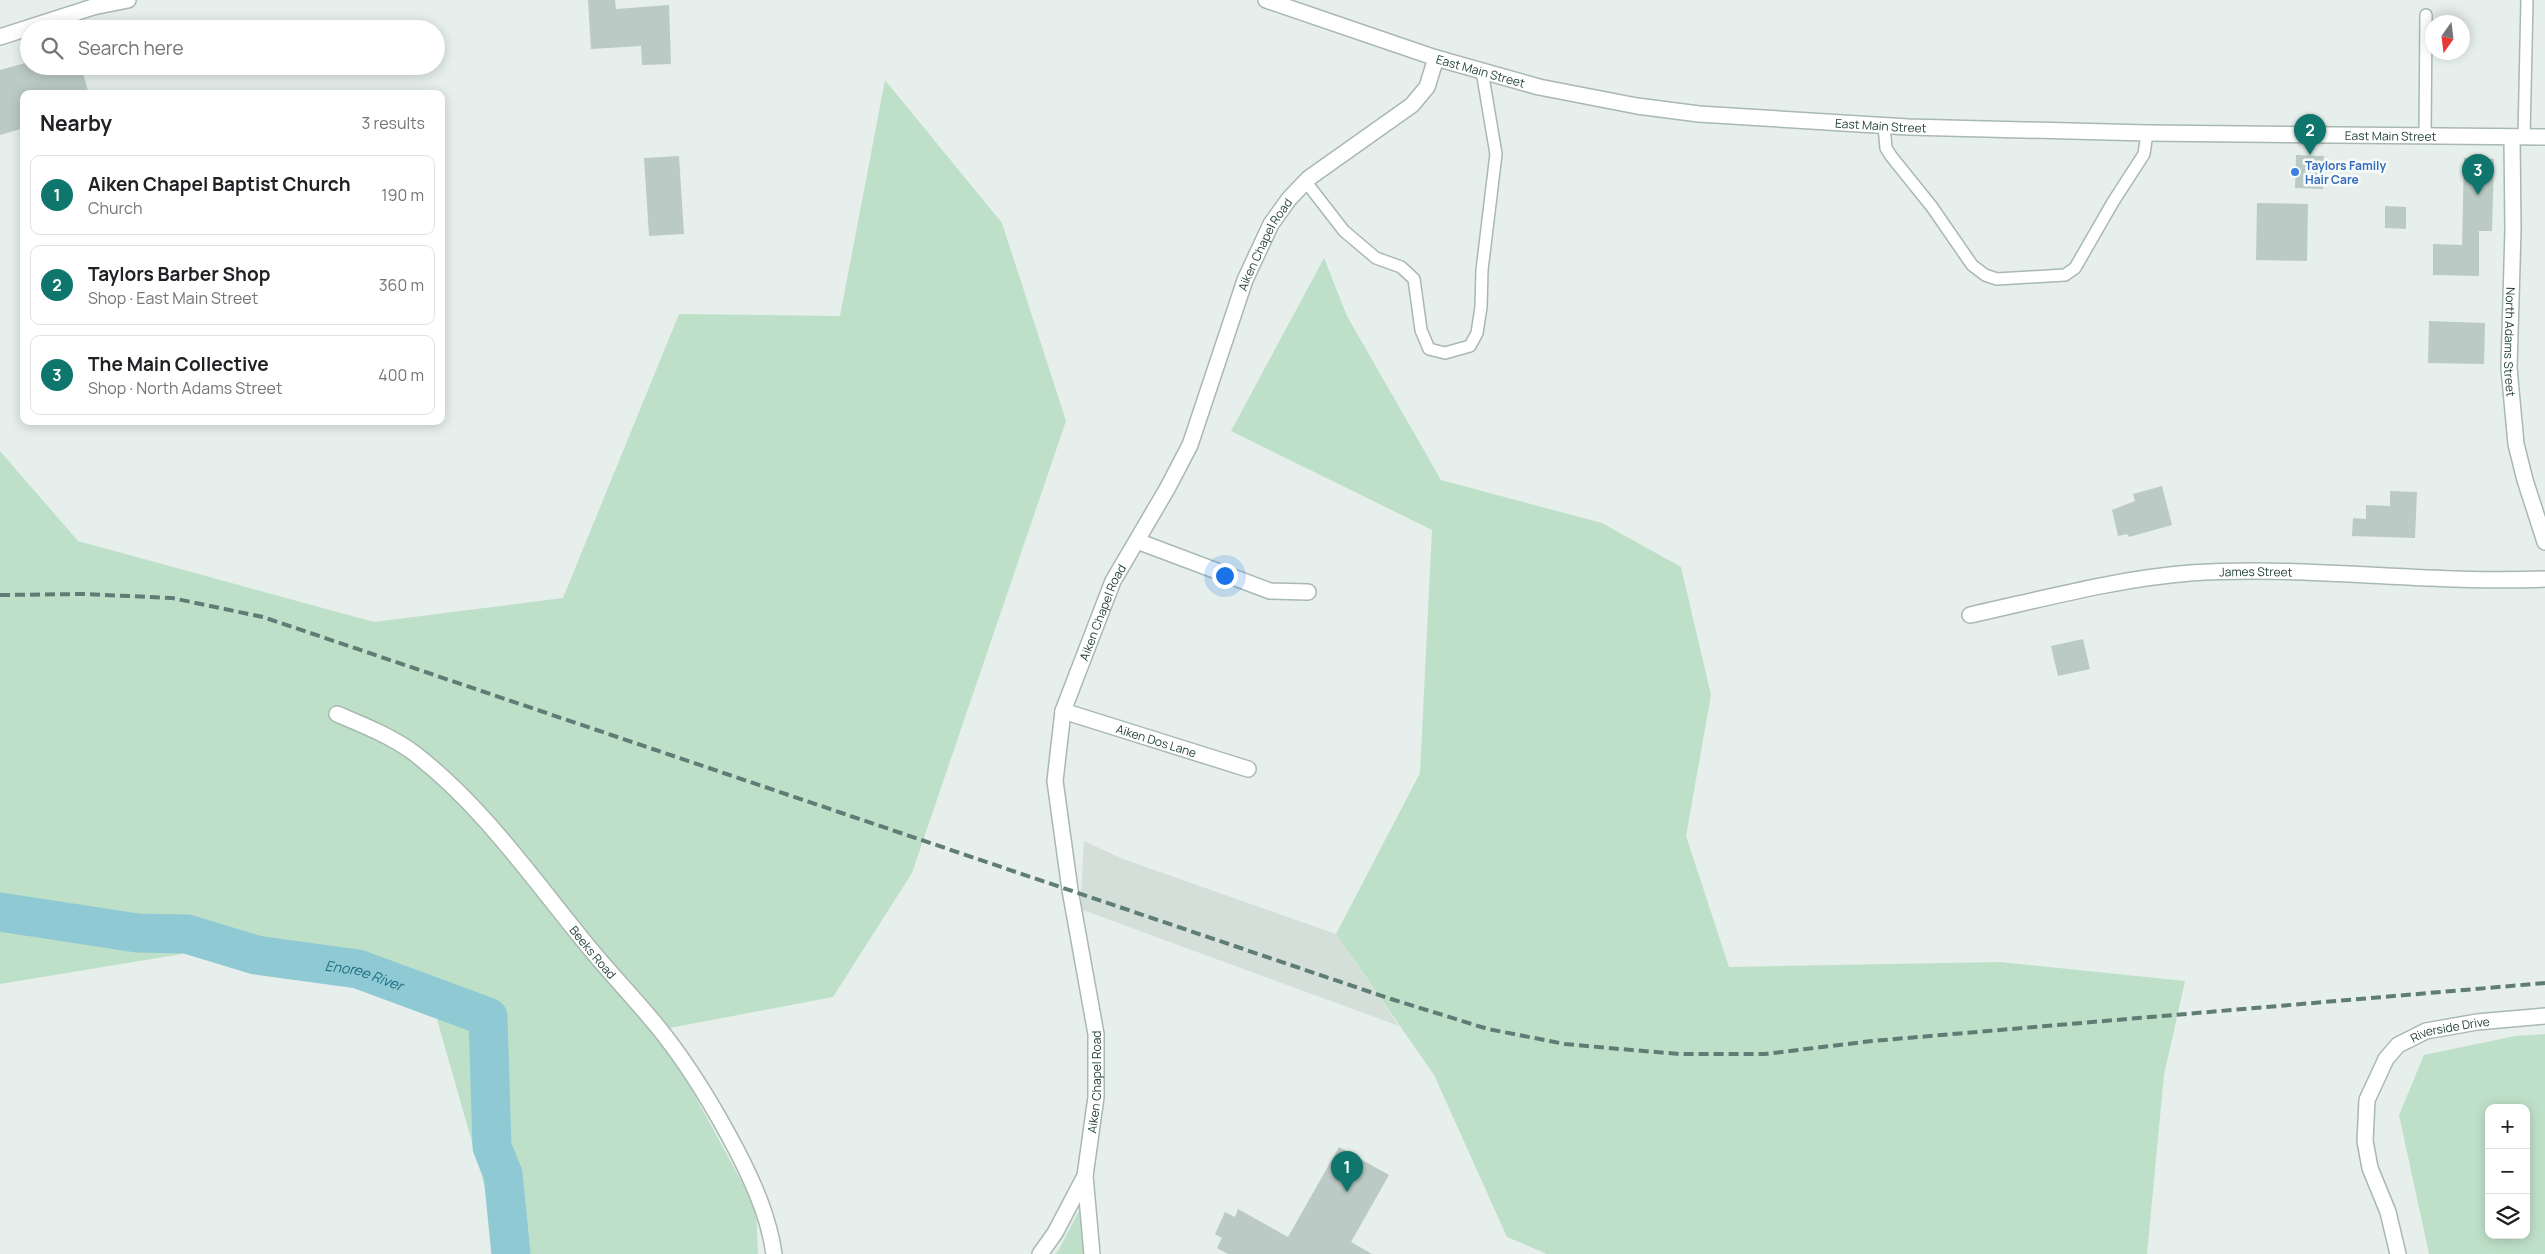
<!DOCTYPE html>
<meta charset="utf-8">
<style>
:root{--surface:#fff;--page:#f6f6f6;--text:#202124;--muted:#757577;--line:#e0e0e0;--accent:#0f766e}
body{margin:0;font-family:Manrope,sans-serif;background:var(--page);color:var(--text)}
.controls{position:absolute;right:15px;bottom:15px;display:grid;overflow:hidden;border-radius:10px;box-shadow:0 2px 12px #0003}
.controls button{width:45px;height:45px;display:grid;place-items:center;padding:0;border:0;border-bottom:1px solid var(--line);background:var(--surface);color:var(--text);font:25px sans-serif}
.compass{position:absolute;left:2425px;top:15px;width:45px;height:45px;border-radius:50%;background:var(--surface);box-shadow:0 2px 12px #0003;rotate:194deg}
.you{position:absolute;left:1224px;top:575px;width:18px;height:18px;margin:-12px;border:4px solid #fff;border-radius:50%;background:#1a73e8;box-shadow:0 0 0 8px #1a73e833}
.badge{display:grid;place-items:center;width:32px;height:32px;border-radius:50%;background:var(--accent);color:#fff;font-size:16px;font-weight:700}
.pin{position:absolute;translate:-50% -41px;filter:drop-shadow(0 1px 2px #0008)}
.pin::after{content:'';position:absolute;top:26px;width:18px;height:15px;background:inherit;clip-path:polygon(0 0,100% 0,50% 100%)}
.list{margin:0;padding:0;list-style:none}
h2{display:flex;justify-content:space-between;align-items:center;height:65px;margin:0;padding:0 20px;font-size:21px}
h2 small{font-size:16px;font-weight:400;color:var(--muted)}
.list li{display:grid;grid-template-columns:32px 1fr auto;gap:15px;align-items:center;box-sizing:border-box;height:80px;margin:0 10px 10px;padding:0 10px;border:1px solid var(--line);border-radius:10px}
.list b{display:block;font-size:19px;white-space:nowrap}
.list p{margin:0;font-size:16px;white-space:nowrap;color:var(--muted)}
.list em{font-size:16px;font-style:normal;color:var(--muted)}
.icon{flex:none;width:28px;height:28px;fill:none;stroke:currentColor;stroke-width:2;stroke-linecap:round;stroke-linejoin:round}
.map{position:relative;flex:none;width:2545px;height:1254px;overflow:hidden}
.search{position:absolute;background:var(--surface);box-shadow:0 2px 12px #0003;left:20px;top:20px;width:425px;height:55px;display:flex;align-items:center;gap:12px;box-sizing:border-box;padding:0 18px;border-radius:28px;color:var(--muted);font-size:19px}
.panel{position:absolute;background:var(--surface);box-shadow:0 2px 12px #0003;left:20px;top:90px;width:425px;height:335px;border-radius:10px}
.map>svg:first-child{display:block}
.built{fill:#d4dfda}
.green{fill:#bfe0c8;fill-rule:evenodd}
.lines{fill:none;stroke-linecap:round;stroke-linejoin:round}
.river{stroke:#8ec9d4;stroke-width:39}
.building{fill:#bbcac4}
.service-casing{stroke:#a8b8b2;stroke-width:14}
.minor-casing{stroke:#a8b8b2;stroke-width:18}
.tertiary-casing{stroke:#a8b8b2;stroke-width:18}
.service{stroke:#fff;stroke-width:11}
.minor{stroke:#fff;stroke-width:15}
.tertiary{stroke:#fff;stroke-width:15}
.rail{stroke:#5f7d75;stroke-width:4;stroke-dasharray:10 5;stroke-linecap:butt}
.shop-dot{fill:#3f7fe0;stroke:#f7fbf9;stroke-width:2}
.labels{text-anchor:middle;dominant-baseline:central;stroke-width:5;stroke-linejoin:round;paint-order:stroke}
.street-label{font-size:12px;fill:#24423a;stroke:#f7fbf9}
.shop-label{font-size:12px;font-weight:bold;fill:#366cbe;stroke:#f7fbf9;text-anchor:start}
.water-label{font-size:14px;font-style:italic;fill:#1c6f80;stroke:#f7fbf9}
</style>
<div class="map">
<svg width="2545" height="1254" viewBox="0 0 2545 1254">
<rect width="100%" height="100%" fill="#e6efeb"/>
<path class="built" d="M1084 841 1123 859 1336 934 1399 1026 1080 909Z"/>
<path class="green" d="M885 80 1002 223 1066 421 912 873 833 997 659 1030 756 1208 758 1254H504L432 1002 200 951 0 984V451L78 541 374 622 563 598 679 314 840 316Z
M1324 258 1347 316 1441 480 1602 523 1681 567 1711 695 1686 836 1729 967 2000 962 2185 981 2164 1075 2147 1254H1547L1507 1237 1434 1075 1336 934 1420 773 1432 530 1231 431Z
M2545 1034V1254H2429L2399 1115 2424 1055 2515 1036ZM2489 1108H2526V1235H2489Z
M1079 1211 1086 1254H1055L1058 1251Z"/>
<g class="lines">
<path class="river" id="s1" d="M0 912 137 933 187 934 256 955 358 969 488 1017 492 1147 503 1174 511 1254"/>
</g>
<path class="building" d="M588 0H615L616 9 669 5 671 64 642 65 641 46 591 49Z
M29 62V66H81L89 94H24V128L0 135V70Z
M2296 155 2324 156 2323 189 2295 188Z
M679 156 684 234 649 236 644 158Z
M2464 158 2494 159 2492 231H2479V276L2433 275V244L2462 245Z
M2257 203 2308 204 2307 261 2256 260Z
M2385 206 2406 207V229L2385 228Z
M2429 321 2485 323 2484 364 2428 363Z
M2162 486 2172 525 2129 537 2127 534 2118 536 2112 510 2135 501 2133 494Z
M2390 491 2417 492 2415 538 2352 536 2353 518 2366 519V505L2390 506Z
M2083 639 2090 669 2058 676 2051 646Z
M1339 1147 1389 1175 1351 1242 1372 1254H1228L1217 1248 1222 1238 1215 1234 1225 1212 1235 1217 1238 1209 1288 1237Z"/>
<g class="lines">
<defs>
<path id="service" d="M1884 126 1886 148 1891 156 1932 207 1972 265 1985 275 1997 279 2065 275 2075 268 2113 202 2144 154 2147 133
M2425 136 2426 15
M2524 137 2527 0
M1306 182 1344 231 1376 258 1401 267 1414 279 1421 330 1429 349 1445 353 1470 346 1477 333 1481 307 1482 270 1496 154 1482 71"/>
<g id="minor">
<path id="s2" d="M2512 137 2513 230 2509 368 2516 444 2525 480 2545 542"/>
<path d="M1137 541 1270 591 1308 592"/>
<path id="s3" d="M1970 615C2043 599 2115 579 2190 573 2308 565 2427 584 2545 579"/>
<path id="s4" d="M1063 711 1248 769"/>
<path id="s5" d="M337 714C363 725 391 736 414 753 480 804 527 871 579 935 606 970 638 1001 665 1036 693 1072 716 1111 737 1151 754 1184 769 1218 774 1254"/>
<path d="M1085 1176 1092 1254"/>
<path id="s6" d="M1040 1254 1055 1233 1085 1176 1096 1097V1034L1070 890 1055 781 1063 711 1113 581 1167 489 1190 445 1245 280 1271 224 1289 199 1309 178 1412 105 1427 87 1436 58"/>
<path id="s7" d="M2398 1254 2388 1212 2370 1168 2365 1141 2367 1100 2386 1059 2398 1045 2426 1031 2477 1022 2545 1016"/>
</g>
<g id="tertiary">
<path id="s8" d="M1266 0 1436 58 1539 87 1637 106 1699 114 1908 127 2147 133 2545 137"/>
<path d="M0 37 93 7 128 0"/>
</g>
</defs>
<use href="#service" class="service-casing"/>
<use href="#minor" class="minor-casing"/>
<use href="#tertiary" class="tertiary-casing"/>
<use href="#service" class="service"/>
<use href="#minor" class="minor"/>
<use href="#tertiary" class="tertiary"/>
<path class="rail" d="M0 595 84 594 172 598 263 617 1391 999 1488 1029 1565 1044 1620 1049 1680 1054H1765L1872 1041 2545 983"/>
</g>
<circle class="shop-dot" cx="2295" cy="172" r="5"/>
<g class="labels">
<g class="street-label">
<text stroke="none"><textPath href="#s8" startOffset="226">East Main Street</textPath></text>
<text stroke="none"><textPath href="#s8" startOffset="631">East Main Street</textPath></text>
<text stroke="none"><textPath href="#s8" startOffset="1141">East Main Street</textPath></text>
<text stroke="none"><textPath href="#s6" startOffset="1070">Aiken Chapel Road</textPath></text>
<text stroke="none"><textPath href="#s2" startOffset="205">North Adams Street</textPath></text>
<text stroke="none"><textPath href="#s3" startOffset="290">James Street</textPath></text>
<text stroke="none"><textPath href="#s6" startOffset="666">Aiken Chapel Road</textPath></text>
<text stroke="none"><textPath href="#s4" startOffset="98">Aiken Dos Lane</textPath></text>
<text stroke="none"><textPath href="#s5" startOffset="355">Beeks Road</textPath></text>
<text stroke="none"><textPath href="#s7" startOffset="278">Riverside Drive</textPath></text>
<text stroke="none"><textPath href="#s6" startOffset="185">Aiken Chapel Road</textPath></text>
</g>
<g class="shop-label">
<text x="2305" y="165">Taylors Family<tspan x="2305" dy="14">Hair Care</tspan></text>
</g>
<g class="water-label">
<text stroke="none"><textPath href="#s1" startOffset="371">Enoree River</textPath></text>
</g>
</g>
</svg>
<div class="controls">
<button>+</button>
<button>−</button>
<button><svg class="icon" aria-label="layers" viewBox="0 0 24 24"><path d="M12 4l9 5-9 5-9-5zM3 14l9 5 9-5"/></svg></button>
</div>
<svg class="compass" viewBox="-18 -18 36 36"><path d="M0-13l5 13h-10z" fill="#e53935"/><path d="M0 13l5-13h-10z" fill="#757577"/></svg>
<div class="you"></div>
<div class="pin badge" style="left:1347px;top:1192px">1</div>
<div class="pin badge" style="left:2310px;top:155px">2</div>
<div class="pin badge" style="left:2478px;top:195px">3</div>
<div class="search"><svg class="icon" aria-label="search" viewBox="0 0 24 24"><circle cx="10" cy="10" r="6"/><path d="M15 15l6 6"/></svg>Search here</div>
<section class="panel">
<h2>Nearby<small>3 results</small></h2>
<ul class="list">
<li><span class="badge">1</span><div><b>Aiken Chapel Baptist Church</b><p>Church</p></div><em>190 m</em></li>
<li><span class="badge">2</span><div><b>Taylors Barber Shop</b><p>Shop · East Main Street</p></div><em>360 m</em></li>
<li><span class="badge">3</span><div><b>The Main Collective</b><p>Shop · North Adams Street</p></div><em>400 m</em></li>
</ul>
</section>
</div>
